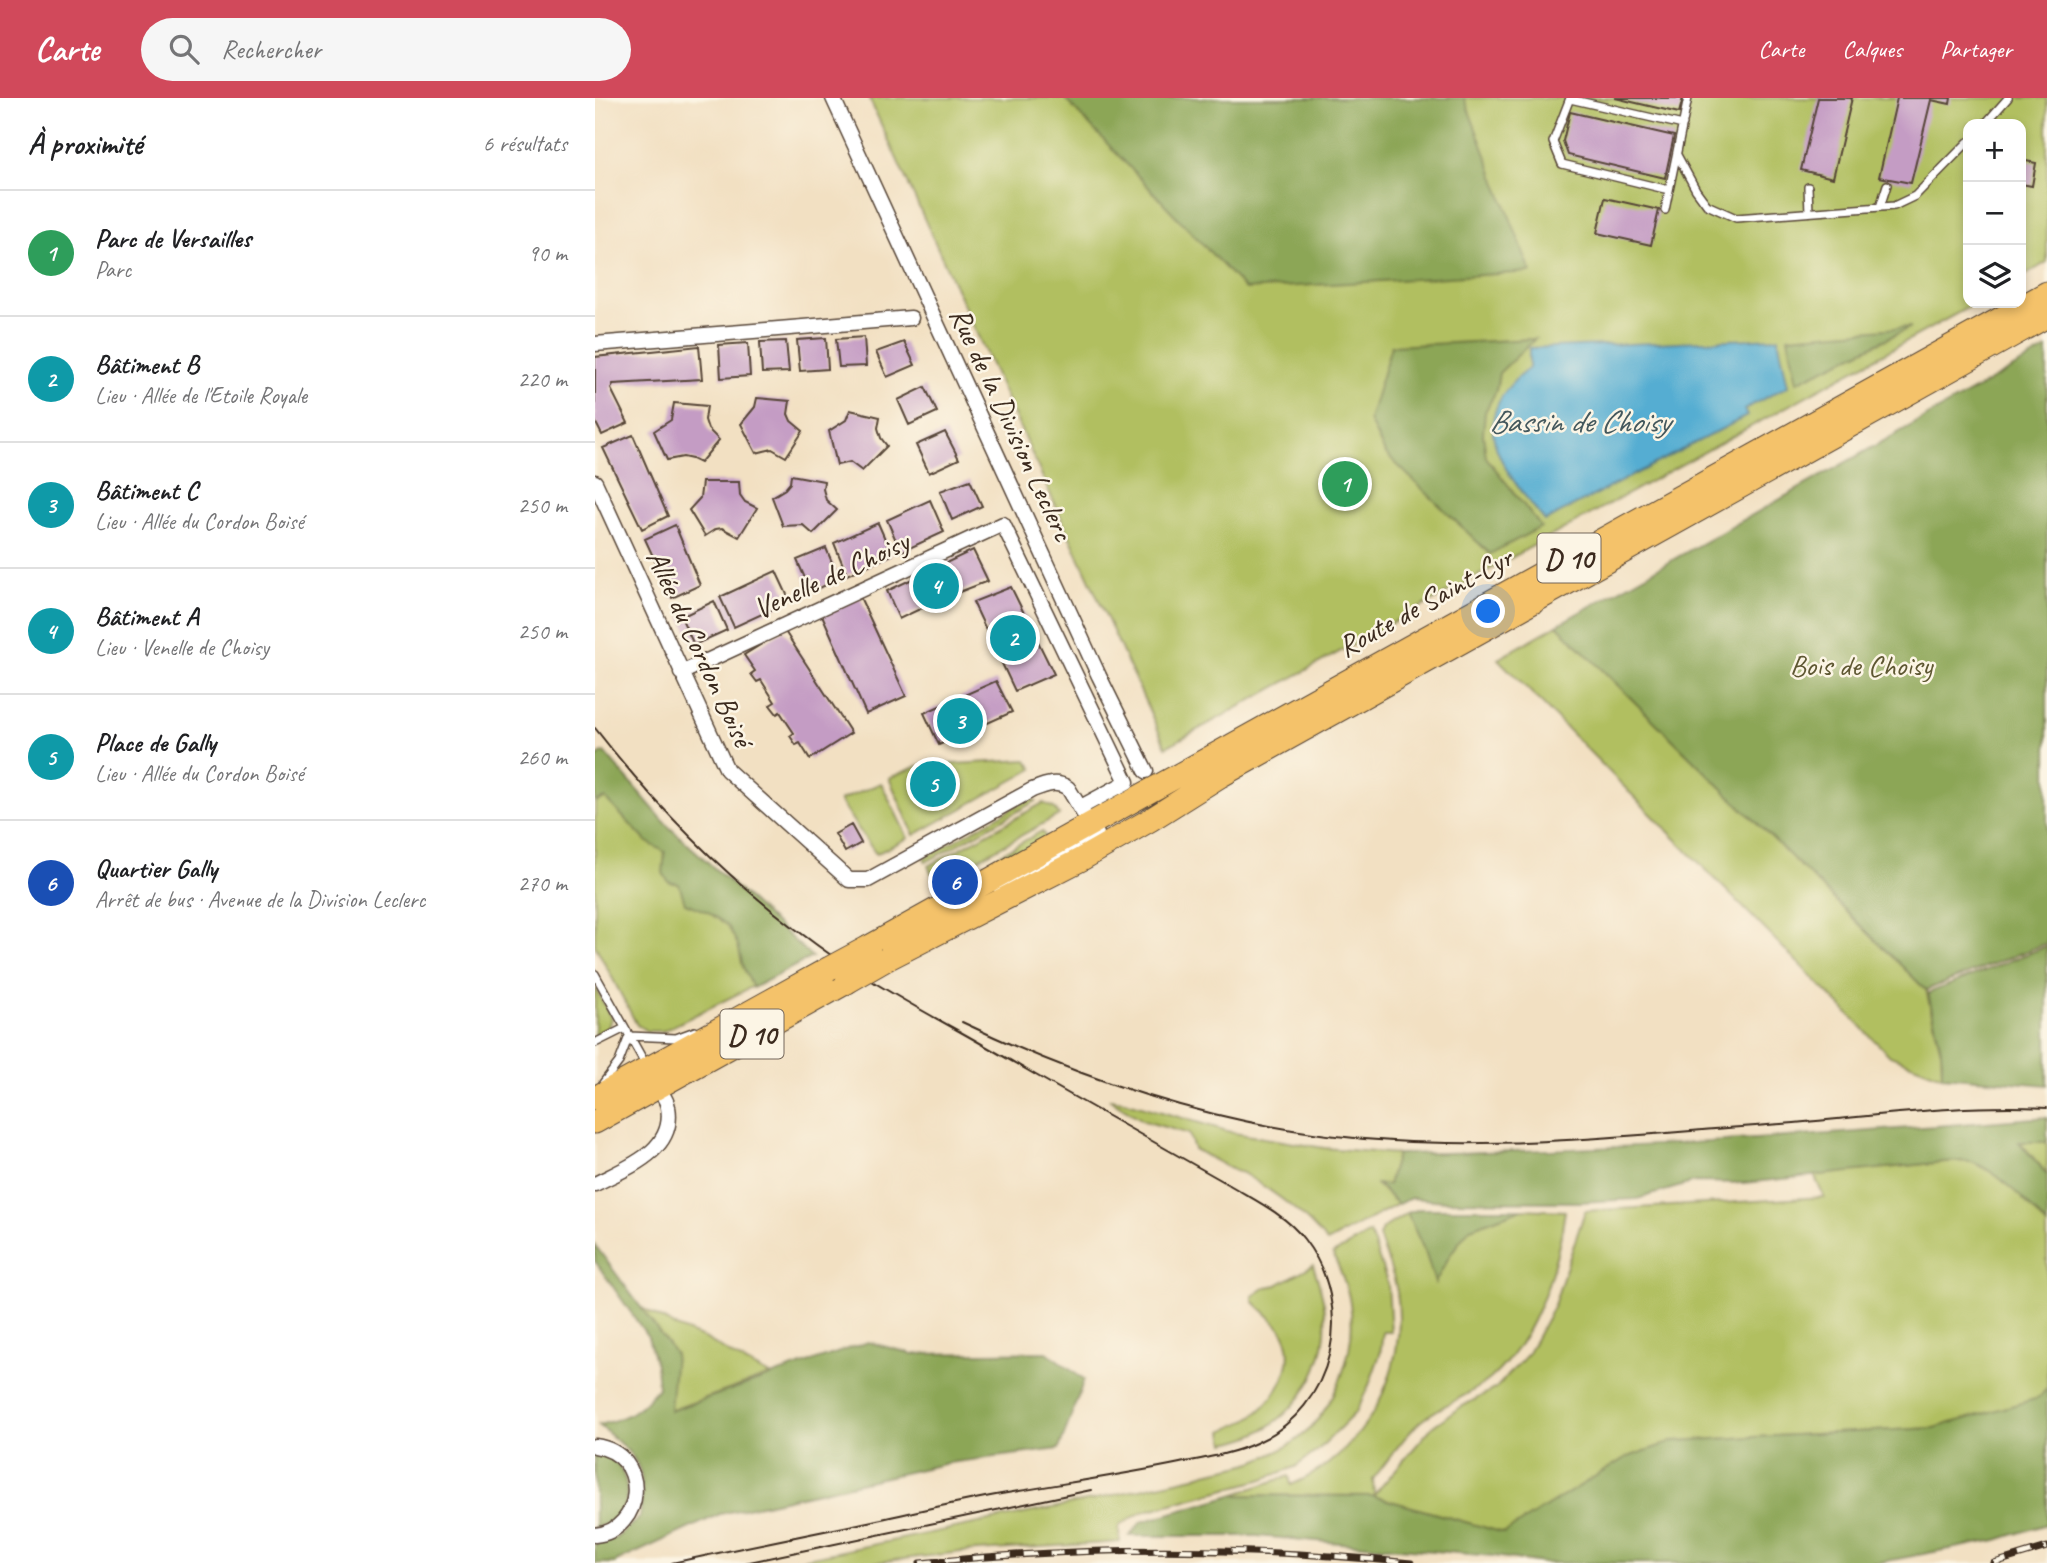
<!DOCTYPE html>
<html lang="fr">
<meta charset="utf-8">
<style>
:root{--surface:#fff;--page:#f6f6f6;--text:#202124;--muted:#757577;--line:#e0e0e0;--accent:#d1495b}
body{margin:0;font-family:Caveat,sans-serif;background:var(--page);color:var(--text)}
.controls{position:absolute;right:21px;top:21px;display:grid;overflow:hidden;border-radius:14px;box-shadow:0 4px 10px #0003}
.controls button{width:63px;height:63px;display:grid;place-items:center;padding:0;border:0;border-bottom:2px solid var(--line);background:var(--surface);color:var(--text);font:35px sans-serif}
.you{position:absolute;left:894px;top:514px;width:24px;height:24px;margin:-18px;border:5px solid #fff;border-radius:50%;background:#1a73e8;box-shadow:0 0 0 10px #1a73e833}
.badge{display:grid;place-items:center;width:46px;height:46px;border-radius:50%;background:var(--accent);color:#fff;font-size:23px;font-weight:700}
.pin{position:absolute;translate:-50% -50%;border:4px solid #fff;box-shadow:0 2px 7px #0006}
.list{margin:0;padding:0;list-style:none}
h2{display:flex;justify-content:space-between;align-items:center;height:91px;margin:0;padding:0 28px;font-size:30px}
h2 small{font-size:23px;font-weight:400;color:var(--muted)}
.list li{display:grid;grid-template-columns:46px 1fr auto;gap:21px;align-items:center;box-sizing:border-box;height:126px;padding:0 28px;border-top:2px solid var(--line)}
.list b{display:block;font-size:26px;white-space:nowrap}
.list p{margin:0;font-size:23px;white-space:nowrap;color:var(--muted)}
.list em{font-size:23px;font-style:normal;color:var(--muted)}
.icon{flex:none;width:38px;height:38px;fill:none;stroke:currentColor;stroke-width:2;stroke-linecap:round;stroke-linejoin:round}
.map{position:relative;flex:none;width:1452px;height:1465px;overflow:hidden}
header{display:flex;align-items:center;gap:42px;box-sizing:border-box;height:98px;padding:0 35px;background:var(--accent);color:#fff}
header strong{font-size:33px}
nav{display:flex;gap:38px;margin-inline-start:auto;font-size:24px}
.search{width:490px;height:63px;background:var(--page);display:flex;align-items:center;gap:18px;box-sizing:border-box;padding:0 24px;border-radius:38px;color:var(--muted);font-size:26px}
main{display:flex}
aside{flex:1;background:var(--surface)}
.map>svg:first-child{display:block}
.green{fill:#b1bf61;stroke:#767440;stroke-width:2}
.forest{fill:#8ca657;stroke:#64683a;stroke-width:2}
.water{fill:#55add2;stroke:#486c78;stroke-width:2}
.building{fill:#c49cc4}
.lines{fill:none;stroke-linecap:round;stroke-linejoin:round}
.service-casing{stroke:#564537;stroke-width:10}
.minor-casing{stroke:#564537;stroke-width:17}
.primary-casing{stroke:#564537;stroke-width:25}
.service{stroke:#fff;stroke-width:7}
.minor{stroke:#fff;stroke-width:14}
.primary{stroke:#f4c26a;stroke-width:23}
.tram{stroke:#3b2a1e;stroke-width:2}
.rail-casing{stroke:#3b2a1e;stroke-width:7}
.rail{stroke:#fcf5e5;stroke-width:4.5;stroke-dasharray:13;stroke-linecap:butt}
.primary-bridge-casing{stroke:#564537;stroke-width:25;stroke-linecap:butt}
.primary-bridge{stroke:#f4c26a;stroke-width:23}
.labels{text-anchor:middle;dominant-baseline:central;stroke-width:5;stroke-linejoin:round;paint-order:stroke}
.shield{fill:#fcf5e5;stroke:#75675a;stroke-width:2}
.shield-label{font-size:28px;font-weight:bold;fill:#3b2a1e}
.street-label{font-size:30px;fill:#3b2a1e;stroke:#fcf5e5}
.park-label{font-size:30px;fill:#5e5732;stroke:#fcf5e5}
.water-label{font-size:32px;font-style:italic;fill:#44585d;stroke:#fcf5e5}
</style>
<header>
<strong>Carte</strong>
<div class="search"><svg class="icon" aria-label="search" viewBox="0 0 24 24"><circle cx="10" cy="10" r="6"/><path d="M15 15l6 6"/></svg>Rechercher</div>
<nav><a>Carte</a><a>Calques</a><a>Partager</a></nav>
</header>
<main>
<aside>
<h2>À proximité<small>6 résultats</small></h2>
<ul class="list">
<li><span class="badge" style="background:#2e9e5b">1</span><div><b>Parc de Versailles</b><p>Parc</p></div><em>90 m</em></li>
<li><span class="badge" style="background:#0f9aa8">2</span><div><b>Bâtiment B</b><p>Lieu · Allée de l'Etoile Royale</p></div><em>220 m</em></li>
<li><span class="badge" style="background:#0f9aa8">3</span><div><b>Bâtiment C</b><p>Lieu · Allée du Cordon Boisé</p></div><em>250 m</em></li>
<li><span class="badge" style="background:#0f9aa8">4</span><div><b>Bâtiment A</b><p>Lieu · Venelle de Choisy</p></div><em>250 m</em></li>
<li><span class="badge" style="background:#0f9aa8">5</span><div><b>Place de Gally</b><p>Lieu · Allée du Cordon Boisé</p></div><em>260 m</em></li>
<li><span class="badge" style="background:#1a4fb4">6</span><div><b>Quartier Gally</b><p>Arrêt de bus · Avenue de la Division Leclerc</p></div><em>270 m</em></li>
</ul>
</aside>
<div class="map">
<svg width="1452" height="1465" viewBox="0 0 1452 1465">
<rect width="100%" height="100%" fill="#fcf5e5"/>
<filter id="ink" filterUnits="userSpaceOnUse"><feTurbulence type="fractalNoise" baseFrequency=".0143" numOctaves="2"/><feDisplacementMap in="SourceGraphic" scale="14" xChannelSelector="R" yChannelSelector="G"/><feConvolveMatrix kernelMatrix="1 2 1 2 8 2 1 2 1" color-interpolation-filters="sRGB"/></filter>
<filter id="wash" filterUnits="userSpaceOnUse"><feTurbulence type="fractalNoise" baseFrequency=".00686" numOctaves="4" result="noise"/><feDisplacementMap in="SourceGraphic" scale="28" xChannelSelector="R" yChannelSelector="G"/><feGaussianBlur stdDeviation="1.57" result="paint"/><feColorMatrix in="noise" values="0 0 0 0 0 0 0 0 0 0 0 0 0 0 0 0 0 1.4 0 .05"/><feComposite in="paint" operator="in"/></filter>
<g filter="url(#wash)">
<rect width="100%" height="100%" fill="#f2e0c2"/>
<path class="green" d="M274 0H1452V164L1426 180V26H1373V205H1381L571 649Z
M962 527 1331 892 1346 953 1347 978 1295 958 903 561Z
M432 662 438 671 319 737 294 680 323 668Z
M286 685 313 740 281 756 244 703Z
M10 700 74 729 217 859 68 933H52L42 927 0 847V704Z
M436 700 441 703 331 764 329 760Z
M448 705 459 710 464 717 341 784 333 768Z
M447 733 451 740 420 758 397 764 395 762Z
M0 889 16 920 13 930 0 937Z
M514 1001 529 1003 639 1035 729 1050 802 1056 793 1087H782L803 1106 732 1144C708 1114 680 1095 648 1075L640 1073 599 1051 594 1036 549 1023Z
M1424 1043 1452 1044V1076Z
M1349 1064C1357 1064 1368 1062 1376 1064 1402 1070 1436 1108 1452 1128V1290L1444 1300 1339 1330 1079 1343 964 1402 909 1435 778 1398 637 1397 694 1378 696 1387C771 1356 814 1272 802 1194 799 1174 789 1156 784 1138L787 1131 813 1115 831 1156 840 1184 856 1155 875 1130 927 1111 970 1113C962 1171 940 1242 895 1281 876 1297 850 1305 830 1320 813 1332 792 1364 778 1381L779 1397 838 1328 864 1310 901 1290 932 1257 959 1207 990 1113 1229 1099 1219 1077Z
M775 1135 793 1187 796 1234H788L785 1256 774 1287 761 1314 722 1353 700 1369 668 1381 547 1414 524 1428 525 1444 366 1454 275 1465H188L492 1403 599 1379C620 1370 644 1371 665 1361 678 1356 693 1349 703 1341 740 1312 763 1252 755 1206 753 1189 745 1172 738 1156Z
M718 1167C723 1182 729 1199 730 1215 735 1276 691 1336 630 1345L628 1333C636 1329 645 1326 652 1322 681 1303 708 1262 685 1230 678 1220 666 1212 658 1203V1198L671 1189 682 1187Z
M45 1209 83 1230 113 1242 142 1260 175 1277 74 1313 80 1256Z"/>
<path class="forest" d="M469 0H869L936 174 650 191Z
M1316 229 1202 284 1193 239Z
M940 241 904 275 901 293 890 314 888 336 891 359 946 429 895 456 790 355 774 322 796 248Z
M1452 251V845L1331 892 962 527Z
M9 654 74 729 217 859 158 890 148 869 143 847 133 828 113 814 90 805 84 786 74 784 68 775 70 754 52 744 10 700 0 704V660Z
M1452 848V987L1347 978V956L1333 895Z
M1452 1019V1044H1424L1452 1076V1128C1436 1108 1401 1071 1376 1064 1368 1062 1357 1064 1349 1064L1149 1085 1100 1084 1042 1101 984 1104 850 1103 816 1100 803 1106 782 1086 793 1087 802 1056C1019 1053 1236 1037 1452 1019Z
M825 1111H927L875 1130 856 1155 840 1185 831 1156 812 1115Z
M0 1147 80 1256 75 1313 273 1244 318 1256 452 1254 489 1282 464 1351 353 1365 125 1416 19 1465H0V1446L21 1440 45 1419C52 1365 43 1361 4 1327 32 1320 44 1313 63 1290L61 1267 53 1239 0 1163Z
M1452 1290V1426L1402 1442 1281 1465H949L898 1458 662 1438H535L546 1424 637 1397 778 1398 909 1435 1030 1360 1079 1343 1339 1330 1444 1300Z
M0 1354C32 1358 44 1405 16 1423 12 1426 5 1428 0 1429Z"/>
<path class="water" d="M1183 240 1193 288 1149 311 1152 318 950 423C908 371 865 323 934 270V250Z"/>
<g id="blocks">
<path class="building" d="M1020 0H1088L1084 15Z
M1223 0H1257L1238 80 1206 72Z
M1302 0H1356L1355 6 1336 2 1316 85 1284 79Z
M975 14 1079 38 1070 80 973 57 968 43Z
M1426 62 1441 65 1437 88 1426 86Z
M1010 100 1064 112 1056 147 1002 135Z
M269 239 271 268 244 269 241 241Z
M231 240 233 271 205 273 202 242Z
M191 243 194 274 167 275 165 244Z
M309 244 320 267 292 279 281 254Z
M153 245 155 278 126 280 124 247Z
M104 248 107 281 18 286 16 291 33 325 7 337 0 323V259Z
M330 289 342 314 314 327 303 302Z
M162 300 195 303 193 316 196 323 208 333 191 359 177 351 161 355 146 326 160 309Z
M79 305 112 308 110 322 113 331 124 342 105 365 97 361 88 359 72 362 59 333 76 322Z
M255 312 285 319 283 330 286 340 292 348 267 373 255 364 242 367 234 333 251 322Z
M350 334 364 361 334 375 321 347Z
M38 337 73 418 47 431 8 350Z
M196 377 229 383 228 391 231 402 242 412 218 436 208 427 188 428 177 399 190 391 195 385Z
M375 382 387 408 357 422 345 393Z
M107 384H144L145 397 150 404 162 410 144 439 127 430 121 431 110 438 94 412 105 400Z
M335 402 349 434 306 454 292 422Z
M283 425 297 457 252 477 239 445Z
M80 427 105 487 77 500 50 441Z
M231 450 244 481 216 494 202 462Z
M378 452 393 483 346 501 304 521 292 493Z
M181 473 195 503 139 529 125 499Z
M416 489 459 576 420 593 378 504Z
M265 499 311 598 271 616 227 517Z
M119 503 132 532 99 547 86 519Z
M189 532 256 635 215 661 205 645 201 647 195 638 199 635 185 614 182 616 175 607 180 604 166 582 162 584 156 576 160 573 149 557Z
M401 583 417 614 344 647 329 615Z
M256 727 266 745 250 754 240 736Z"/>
</g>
</g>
<g filter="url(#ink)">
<use href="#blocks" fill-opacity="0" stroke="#564537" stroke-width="2"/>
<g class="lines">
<defs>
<path id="service" d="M975 0 958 44 967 66 1074 92
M975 1 1088 27
M1390 26 1413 0
M1082 57 1101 92 1112 107 1141 120 1299 108 1320 98 1373 44
M1213 89 1214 114
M1285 109 1292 87
M1070 112 1093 0
M0 876 51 967
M0 945 30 930
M8 985 24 964 34 938 81 940 100 933"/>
<path id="minor" d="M238 0 504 578 551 673
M0 246 316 220
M0 384 132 672 254 782H273L437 692C450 687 461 682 473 690L509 749
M86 575 408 426 532 684 486 709
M406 791 502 736
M0 1086C31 1070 81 1053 73 1009 72 1001 64 992 60 984
M0 1348C57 1356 49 1433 0 1437"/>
<path id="primary" d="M274 849 1452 195
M292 861 485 762 555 722 625 678 1452 218
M0 1000 233 871
M0 1024 252 884"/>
</defs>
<use href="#service" class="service-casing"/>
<use href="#minor" class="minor-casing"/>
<use href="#primary" class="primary-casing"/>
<use href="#service" class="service"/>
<use href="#minor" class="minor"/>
<use href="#primary" class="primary"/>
<path class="tram" d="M0 630C69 719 150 798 243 862 282 887 322 910 362 932 405 956 447 981 490 1005 537 1032 585 1059 633 1086 659 1102 690 1116 709 1141 762 1209 740 1310 661 1345 637 1356 610 1360 585 1365 532 1376 478 1384 424 1393 367 1402 311 1416 254 1428 195 1440 136 1452 77 1465
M367 924C503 989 646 1035 798 1043 927 1051 1057 1035 1186 1026 1274 1019 1363 1005 1452 1010
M150 1465 496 1392"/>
<defs>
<path id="rail" d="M325 1465C488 1448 652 1448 816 1465
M1399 1465 1452 1449"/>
</defs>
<use href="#rail" class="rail-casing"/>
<use href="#rail" class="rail"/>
<defs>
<path id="primary-bridge" d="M233 871 274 849
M252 884 292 861"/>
</defs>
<use href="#primary-bridge" class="primary-bridge-casing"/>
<use href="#primary-bridge" class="primary-bridge"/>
</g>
</g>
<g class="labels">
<g class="shield">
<rect x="942.5" y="435.5" width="63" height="49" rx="5"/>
<rect x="125.5" y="911.5" width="63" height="49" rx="5"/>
</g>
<g class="shield-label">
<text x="974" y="460">D 10</text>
<text x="157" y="936">D 10</text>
</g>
<g class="street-label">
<text transform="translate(417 326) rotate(65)">Rue de la Division Leclerc</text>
<text transform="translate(236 477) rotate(-25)">Venelle de Choisy</text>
<text transform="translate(830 504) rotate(-29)">Route de Saint-Cyr</text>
<text transform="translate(105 550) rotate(65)">Allée du Cordon Boisé</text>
</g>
<g class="park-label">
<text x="1266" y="567">Bois de Choisy</text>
</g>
<g class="water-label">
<text x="984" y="323">Bassin de Choisy</text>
</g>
</g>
</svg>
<div class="controls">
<button>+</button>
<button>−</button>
<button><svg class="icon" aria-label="layers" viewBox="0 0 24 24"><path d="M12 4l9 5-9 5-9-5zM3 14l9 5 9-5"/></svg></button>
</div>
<div class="you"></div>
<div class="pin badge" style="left:750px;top:386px;background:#2e9e5b">1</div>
<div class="pin badge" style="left:418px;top:540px;background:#0f9aa8">2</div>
<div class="pin badge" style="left:365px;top:623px;background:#0f9aa8">3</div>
<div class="pin badge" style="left:341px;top:488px;background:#0f9aa8">4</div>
<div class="pin badge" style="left:338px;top:686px;background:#0f9aa8">5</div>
<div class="pin badge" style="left:360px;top:784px;background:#1a4fb4">6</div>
</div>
</main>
